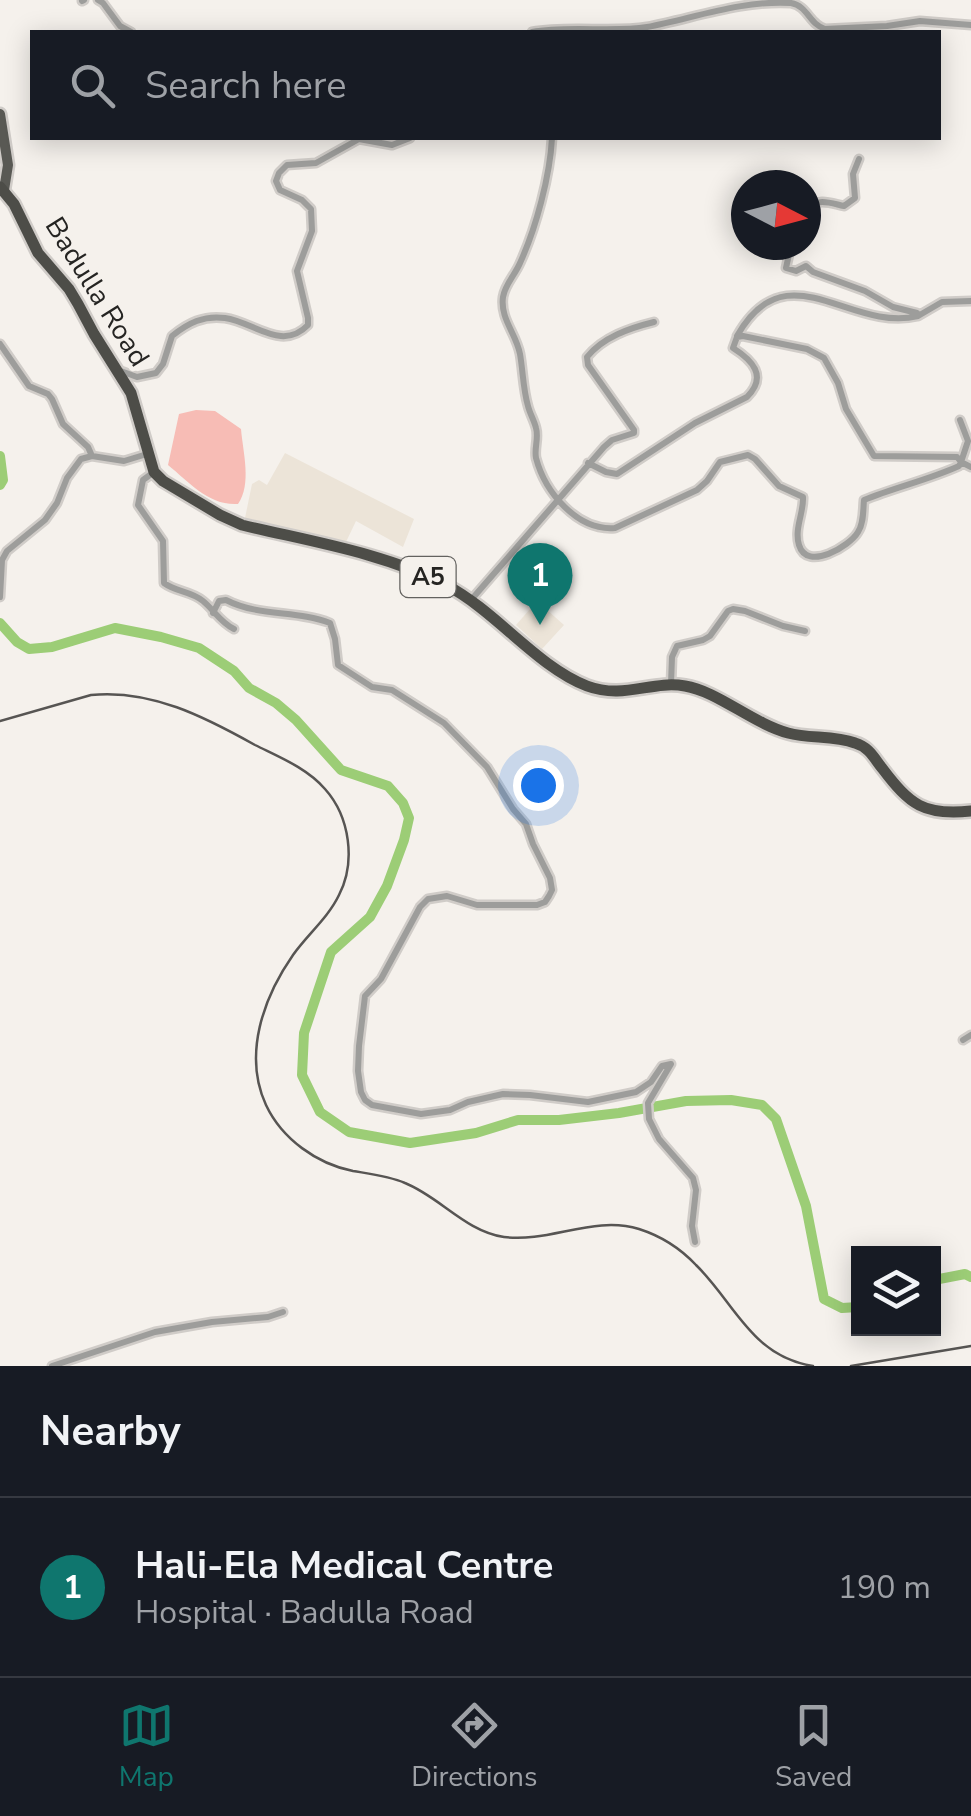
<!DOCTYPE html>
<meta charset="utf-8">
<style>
:root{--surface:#171b24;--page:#242831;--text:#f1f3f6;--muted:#9ea1a6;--line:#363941;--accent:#0f766e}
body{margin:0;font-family:"Nunito Sans",sans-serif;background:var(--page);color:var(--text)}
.controls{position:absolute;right:30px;bottom:30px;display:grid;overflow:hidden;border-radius:0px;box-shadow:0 5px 25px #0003}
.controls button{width:90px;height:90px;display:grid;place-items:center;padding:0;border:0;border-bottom:2px solid var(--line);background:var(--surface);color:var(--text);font:50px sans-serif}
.compass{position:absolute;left:731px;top:170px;width:90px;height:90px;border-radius:50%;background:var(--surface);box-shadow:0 5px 25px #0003;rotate:96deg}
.you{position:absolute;left:538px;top:785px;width:35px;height:35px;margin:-25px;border:8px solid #fff;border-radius:50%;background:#1a73e8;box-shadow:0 0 0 15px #1a73e833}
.badge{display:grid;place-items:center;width:65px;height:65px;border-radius:50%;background:var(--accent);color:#fff;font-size:32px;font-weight:700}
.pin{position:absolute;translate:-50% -82px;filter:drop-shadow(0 2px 5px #0008)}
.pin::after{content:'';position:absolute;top:52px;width:35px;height:30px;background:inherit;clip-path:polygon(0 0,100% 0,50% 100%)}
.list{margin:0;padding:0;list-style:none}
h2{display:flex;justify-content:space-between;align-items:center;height:130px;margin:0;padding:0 40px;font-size:42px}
h2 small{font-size:32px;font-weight:400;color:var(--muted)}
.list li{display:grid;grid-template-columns:65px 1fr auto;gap:30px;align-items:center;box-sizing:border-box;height:180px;padding:0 40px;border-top:2px solid var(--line)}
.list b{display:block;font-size:38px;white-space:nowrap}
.list p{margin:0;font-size:32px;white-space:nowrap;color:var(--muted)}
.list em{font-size:32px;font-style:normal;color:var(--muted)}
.icon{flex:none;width:55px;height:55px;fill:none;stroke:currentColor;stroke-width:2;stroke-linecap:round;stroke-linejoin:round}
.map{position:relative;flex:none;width:971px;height:1366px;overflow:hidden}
.search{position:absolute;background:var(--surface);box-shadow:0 5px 25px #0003;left:30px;right:30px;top:30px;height:110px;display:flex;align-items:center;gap:25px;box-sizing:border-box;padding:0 35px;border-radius:0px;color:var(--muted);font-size:38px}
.sheet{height:310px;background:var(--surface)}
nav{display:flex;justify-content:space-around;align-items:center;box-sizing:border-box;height:140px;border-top:2px solid var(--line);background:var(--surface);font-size:28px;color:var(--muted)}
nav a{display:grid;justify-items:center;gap:5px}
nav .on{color:var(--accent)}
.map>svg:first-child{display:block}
.built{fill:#ece4d8}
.green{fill:#f7bcb5}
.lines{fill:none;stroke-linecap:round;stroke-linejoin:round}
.river{stroke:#9ccd76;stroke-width:10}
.minor-casing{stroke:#d0ccc8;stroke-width:11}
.primary-casing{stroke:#d0ccc8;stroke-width:15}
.trunk-casing{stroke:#d0ccc8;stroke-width:16}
.minor{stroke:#9d9d9b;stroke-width:6}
.primary{stroke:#595954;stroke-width:10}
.trunk{stroke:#4d4d48;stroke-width:11}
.rail{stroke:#575553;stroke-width:2.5}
.labels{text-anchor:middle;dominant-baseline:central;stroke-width:9;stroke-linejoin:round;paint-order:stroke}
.shield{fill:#f5f1ec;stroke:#63625f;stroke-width:2.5}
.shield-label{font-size:25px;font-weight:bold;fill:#252422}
.street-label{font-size:28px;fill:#252422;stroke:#f5f1ec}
</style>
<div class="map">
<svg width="971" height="1366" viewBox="0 0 971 1366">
<rect width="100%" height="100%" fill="#f5f1ec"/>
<path class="built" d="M285 453 414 519 403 547 356 521 346 542 245 518 252 484 259 480 267 485Z
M537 601 564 625 542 649 516 625Z"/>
<path class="green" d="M196 410 215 411 241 429C243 453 252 484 238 504 209 506 189 482 168 465L179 414Z"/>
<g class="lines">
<path class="river" d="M0 456 3 480 0 485
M0 623 17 642 29 649 52 647 115 628 161 637 199 648 234 671 249 688 276 703 296 720 341 770 388 786 403 803 409 818 404 840 387 886 370 917 331 952 304 1033 302 1075 320 1112 349 1132 410 1143 476 1133 518 1120H559L619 1113 686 1101 731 1100 762 1105 776 1119 806 1206 824 1299 842 1308 858 1307
M934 1280 965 1274 971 1277"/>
<defs>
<path id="minor" d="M98 0 103 3 120 26 131 32
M82 1 84 0
M532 32C570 25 612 33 647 27 694 18 742 0 791 3 808 6 809 24 825 29L887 26 920 21 971 25
M552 138C550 176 536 228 520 263 515 275 505 284 503 297 500 319 516 333 520 354 523 371 523 389 528 406 530 414 534 420 536 428 539 438 534 448 536 458 545 492 577 531 615 528L697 490 707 481 720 462 748 455 755 459 779 486 803 497C804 512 794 529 799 545 807 572 850 546 858 532 864 523 863 510 864 500 896 487 928 480 959 466L961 462 957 457 874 456 846 409 838 383 824 358 807 349 743 336 737 337 733 348C752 360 768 376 747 397L695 423 617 474 606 472 588 463
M806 216C814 196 826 202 844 206L855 198 853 174 859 159
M918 316 942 302 971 301
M737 336C787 248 849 333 918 316L917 313 893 307 865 291 813 272 806 266 796 271 786 268 791 245
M0 344 29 386 48 394 52 399 63 424 88 447 92 456
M118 370 137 377 156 373 163 364 172 336C188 323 204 315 225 318 254 322 282 352 308 325V318L297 271 312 231 311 209 302 200 280 190 276 181 279 173 287 165 316 163 359 139 392 145 410 138
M960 420 968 441 961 462 971 467
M154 472 143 480 138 505 163 541 164 583C176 592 191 591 203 601 214 610 220 622 234 629
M0 597 2 560 7 551 45 520 57 503 67 478 81 459 92 456 124 461 147 454
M471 600 604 447 612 440 634 433V430L588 365 587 357C603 337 630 328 654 322
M213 613 219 601 226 600C259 617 297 610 330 623L335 639 338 665 372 687 392 690 444 723 487 767 513 809 526 824 533 844 550 878 552 890 549 896 545 902 537 905H477L447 896 428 899 420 907 381 979 365 996 359 1046 358 1071 361 1092 365 1100 372 1105 421 1114 450 1110 468 1102 503 1094 530 1095 588 1102 636 1092 651 1082 662 1066 671 1064 648 1103 649 1119 659 1139 693 1178 696 1190 692 1226 695 1242
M671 684 672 657 677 646 703 640 710 636 728 611 733 609 745 611 783 626 805 631
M963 1040 971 1035
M52 1366 155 1332 212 1322 268 1317 283 1312"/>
<path id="primary" d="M0 114 8 165 4 190"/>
<path id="trunk" d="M0 187 14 204 38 253 69 289 78 304 94 334 131 393 154 472 163 481 220 515 242 525C308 541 385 553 446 585 496 611 536 666 587 686 625 700 651 680 685 686 717 691 752 723 788 733 809 739 834 735 855 743 869 747 874 758 882 768 910 805 924 816 971 811"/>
</defs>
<use href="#minor" class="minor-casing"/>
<use href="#primary" class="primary-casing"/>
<use href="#trunk" class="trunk-casing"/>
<use href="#minor" class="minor"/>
<use href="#primary" class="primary"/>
<use href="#trunk" class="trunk"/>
<path class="rail" d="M0 721 91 695C151 689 205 717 255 745 279 757 307 768 325 789 350 817 356 862 339 895 328 918 307 935 293 955 263 998 243 1055 266 1105 282 1139 317 1164 353 1171 371 1174 389 1176 405 1183 440 1197 465 1231 504 1237 549 1243 594 1215 639 1229 661 1236 680 1248 696 1265 735 1303 751 1356 813 1366
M851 1366 971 1346"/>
</g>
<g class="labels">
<rect class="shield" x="400.5" y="557" width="55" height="40" rx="8"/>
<g class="shield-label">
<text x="428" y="577">A5</text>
</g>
<g class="street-label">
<text transform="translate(97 292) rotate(58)">Badulla Road</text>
</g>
</g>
</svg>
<div class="controls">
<button><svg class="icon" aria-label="layers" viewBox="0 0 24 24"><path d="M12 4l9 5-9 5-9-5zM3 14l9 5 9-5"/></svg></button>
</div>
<svg class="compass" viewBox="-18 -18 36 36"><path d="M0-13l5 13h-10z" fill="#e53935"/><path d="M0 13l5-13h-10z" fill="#9ea1a6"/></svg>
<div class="you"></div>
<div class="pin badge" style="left:540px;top:625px">1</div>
<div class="search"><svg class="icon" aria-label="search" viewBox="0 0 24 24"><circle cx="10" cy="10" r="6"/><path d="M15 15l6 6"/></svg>Search here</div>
</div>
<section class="sheet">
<h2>Nearby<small></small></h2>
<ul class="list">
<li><span class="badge">1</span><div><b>Hali-Ela Medical Centre</b><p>Hospital · Badulla Road</p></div><em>190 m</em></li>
</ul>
</section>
<nav>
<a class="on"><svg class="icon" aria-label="map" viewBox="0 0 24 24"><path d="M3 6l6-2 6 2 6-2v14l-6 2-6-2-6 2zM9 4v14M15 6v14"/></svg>Map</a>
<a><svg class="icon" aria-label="directions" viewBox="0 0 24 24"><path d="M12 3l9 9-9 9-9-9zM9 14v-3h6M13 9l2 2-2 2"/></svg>Directions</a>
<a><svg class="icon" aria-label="saved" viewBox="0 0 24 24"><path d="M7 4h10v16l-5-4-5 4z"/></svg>Saved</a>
</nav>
